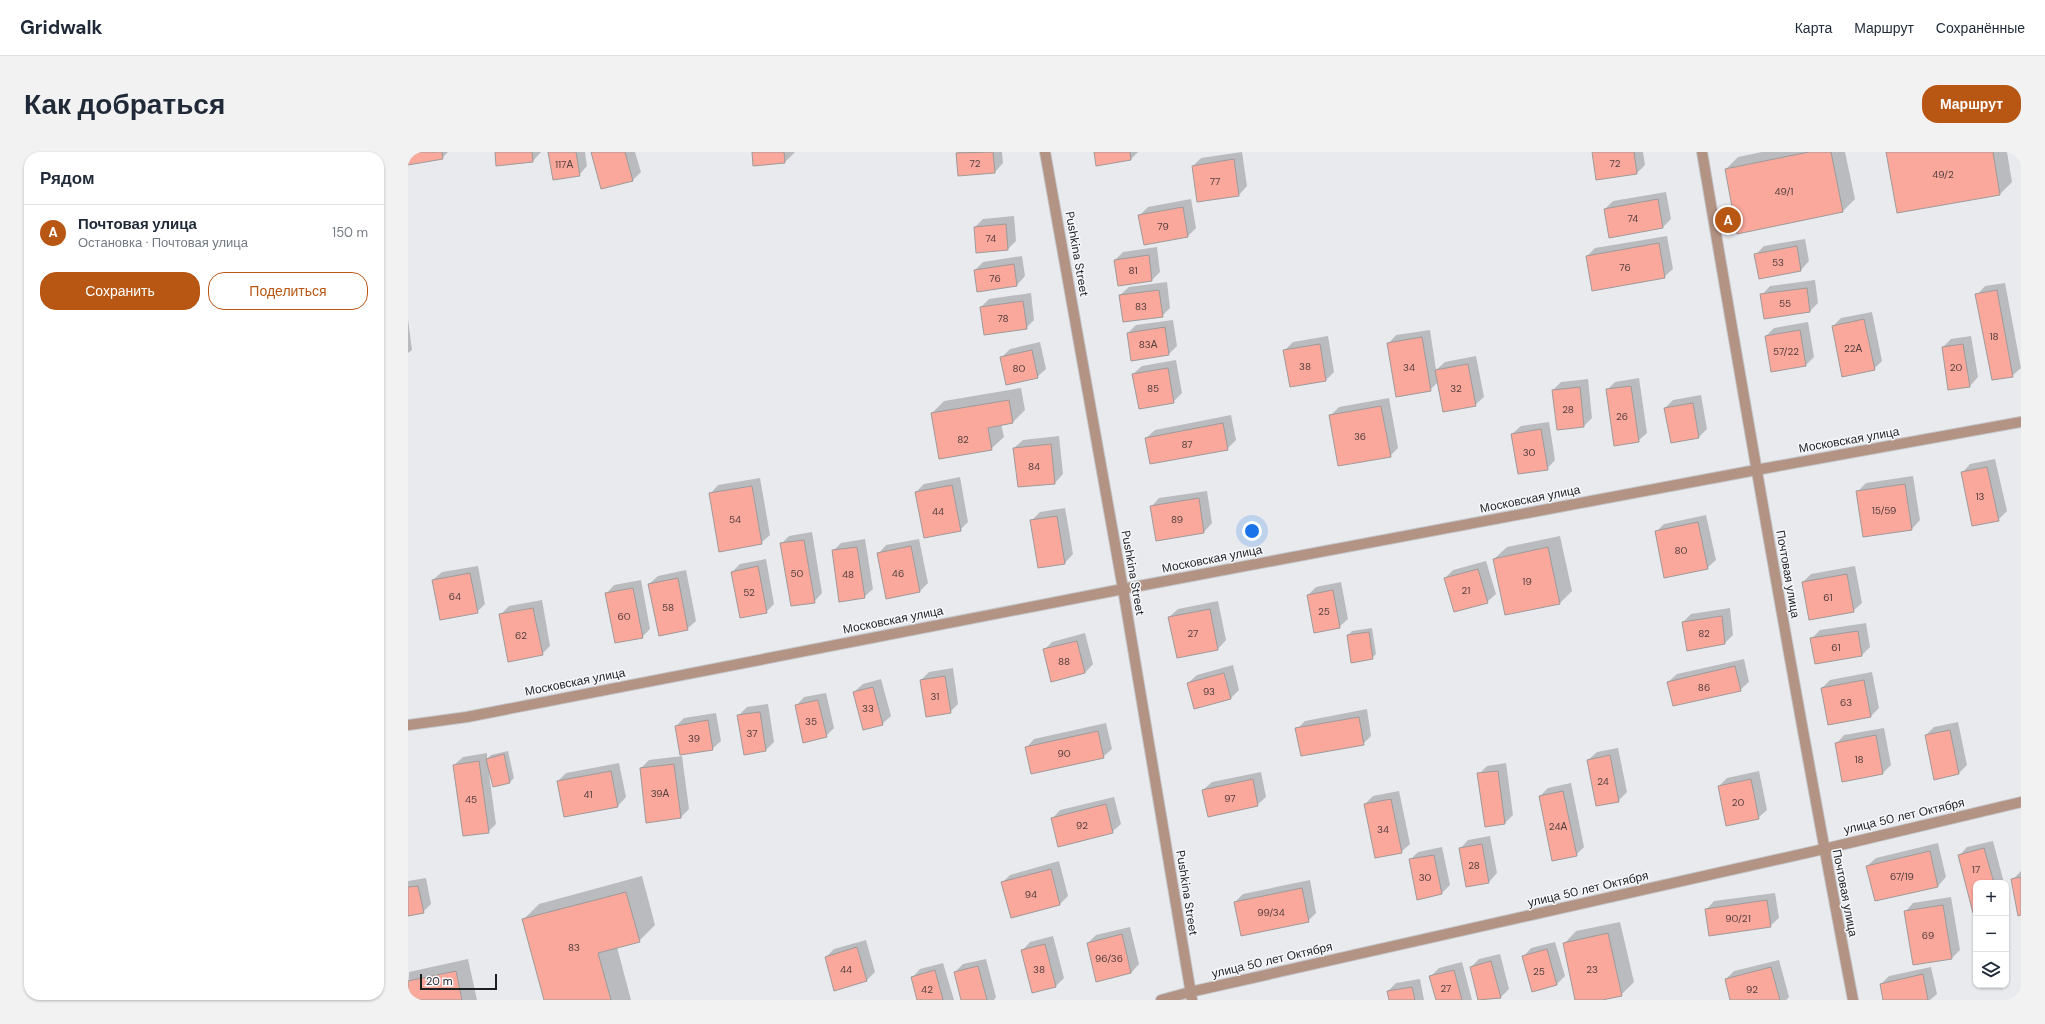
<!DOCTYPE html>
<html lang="ru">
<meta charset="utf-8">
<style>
:root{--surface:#fff;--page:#f2f2f3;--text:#1f2937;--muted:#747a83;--line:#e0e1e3;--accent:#b85713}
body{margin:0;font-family:"DM Sans",sans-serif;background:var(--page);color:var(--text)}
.controls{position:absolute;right:12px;bottom:12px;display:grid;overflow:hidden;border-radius:8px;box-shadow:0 1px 3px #0004}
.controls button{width:36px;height:36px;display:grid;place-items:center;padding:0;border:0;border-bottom:1px solid var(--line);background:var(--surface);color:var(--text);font:20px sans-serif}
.scale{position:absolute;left:12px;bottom:10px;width:77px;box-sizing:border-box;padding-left:4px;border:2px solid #1e1f20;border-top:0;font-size:11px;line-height:14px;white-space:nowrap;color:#1e1f20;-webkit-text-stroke:3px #f6f8fb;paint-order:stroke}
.you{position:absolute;left:844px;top:379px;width:14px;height:14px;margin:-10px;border:3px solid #fff;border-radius:50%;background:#1a73e8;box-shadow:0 0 0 6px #1a73e833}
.badge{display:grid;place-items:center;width:26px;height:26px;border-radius:50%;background:var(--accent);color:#fff;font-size:13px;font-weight:700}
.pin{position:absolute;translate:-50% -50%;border:2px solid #fff;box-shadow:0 1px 4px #0006}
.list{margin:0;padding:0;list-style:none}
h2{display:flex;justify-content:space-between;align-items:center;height:52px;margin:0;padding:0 16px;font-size:17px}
h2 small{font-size:13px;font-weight:400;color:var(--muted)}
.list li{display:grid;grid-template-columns:26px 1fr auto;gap:12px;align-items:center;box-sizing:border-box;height:56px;padding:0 16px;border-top:1px solid var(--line)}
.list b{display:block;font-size:15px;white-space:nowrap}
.list p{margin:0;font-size:13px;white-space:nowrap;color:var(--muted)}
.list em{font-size:13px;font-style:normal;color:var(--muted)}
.actions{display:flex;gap:8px;padding:12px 16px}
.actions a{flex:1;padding:9px 0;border:1px solid var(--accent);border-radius:16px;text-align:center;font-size:14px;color:var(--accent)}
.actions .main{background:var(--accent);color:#fff}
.icon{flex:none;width:22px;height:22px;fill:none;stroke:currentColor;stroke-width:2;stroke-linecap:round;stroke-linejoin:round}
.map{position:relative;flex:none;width:1613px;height:848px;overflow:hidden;border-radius:16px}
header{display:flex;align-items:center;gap:24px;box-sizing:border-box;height:56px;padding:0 20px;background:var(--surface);border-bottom:1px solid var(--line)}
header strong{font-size:19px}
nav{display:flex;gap:22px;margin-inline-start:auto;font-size:14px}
.intro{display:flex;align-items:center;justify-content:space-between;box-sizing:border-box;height:96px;padding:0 24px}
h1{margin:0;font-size:28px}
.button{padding:10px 18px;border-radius:16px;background:var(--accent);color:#fff;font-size:14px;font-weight:700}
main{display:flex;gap:24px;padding:0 24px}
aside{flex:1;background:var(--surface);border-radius:16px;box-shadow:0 1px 3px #0004}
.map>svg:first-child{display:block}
.shadow{fill:#0003}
.building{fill:#faa79c;stroke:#9e9a99}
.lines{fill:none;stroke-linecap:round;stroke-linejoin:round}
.minor-casing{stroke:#c4c5c9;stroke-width:12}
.tertiary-casing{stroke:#c4c5c9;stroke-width:12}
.minor{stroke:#b39383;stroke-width:10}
.tertiary{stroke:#b39383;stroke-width:10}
.labels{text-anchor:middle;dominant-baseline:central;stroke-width:3;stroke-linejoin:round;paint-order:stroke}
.number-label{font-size:10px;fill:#55413f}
.street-label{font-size:12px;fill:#1e1f20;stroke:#f6f8fb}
</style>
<header>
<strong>Gridwalk</strong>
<nav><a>Карта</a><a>Маршрут</a><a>Сохранённые</a></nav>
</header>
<div class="intro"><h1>Как добраться</h1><a class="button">Маршрут</a></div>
<main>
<aside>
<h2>Рядом<small></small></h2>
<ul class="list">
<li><span class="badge">A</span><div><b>Почтовая улица</b><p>Остановка · Почтовая улица</p></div><em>150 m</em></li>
</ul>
<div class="actions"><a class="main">Сохранить</a><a>Поделиться</a></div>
</aside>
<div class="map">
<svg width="1613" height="848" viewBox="0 0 1613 848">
<rect width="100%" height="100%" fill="#e9eaee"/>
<path class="shadow" d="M0 0H40L34 6 0 12Z
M88 0H133L125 9Z
M141 0H177L179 14 171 23Z
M184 0H227L233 20 225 28Z
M345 0H387L377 10Z
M550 0H594L595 11 587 20 549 1Z
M687 0H730L723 7Z
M834 0 839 34 831 43 785 14 793 6Z
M1186 0H1235L1237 13 1229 21 1189 27Z
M1354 0H1437L1447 47 1434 60 1318 17 1330 5Z
M1479 0H1599L1604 30 1592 42Z
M1258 40 1263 67 1255 75 1201 85 1197 57 1205 49Z
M783 47 788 76 780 84 737 92 732 63 740 55Z
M606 64 608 89 600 97 567 75 575 67Z
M1259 84 1265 117 1256 125 1179 104 1187 96Z
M1397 87 1401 109 1393 118 1352 125 1347 103 1356 94Z
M749 95 752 120 744 128 707 108 715 100Z
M614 104 617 124 609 133 567 118 575 110Z
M1407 128 1410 151 1402 159 1357 165 1354 143 1362 134Z
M759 130 762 156 754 164 712 143 721 135Z
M1597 131 1613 216 1604 224 1569 143 1577 134Z
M623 141 626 168 618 176 573 155 581 147Z
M1464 160 1474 209 1466 217 1425 174 1433 166Z
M0 167 4 198 0 201Z
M765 168 769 194 761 202 720 181 728 173Z
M1400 170 1406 205 1398 213 1364 219 1358 184 1366 176Z
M1022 178 1028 218 1037 210 1068 204 1076 245 1067 253 1030 230 1022 238 980 192 988 183Z
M920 184 926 220 918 228 876 199 885 190Z
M1563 184 1570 225 1562 234 1541 237 1535 195 1543 187Z
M632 190 638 217 629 225 593 206 602 197Z
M768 208 774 241 765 250 725 222 734 214Z
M1231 226 1239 281 1230 289 1199 238 1207 230Z
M1180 227 1184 266 1176 274 1145 238 1153 230Z
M613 236 617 258 605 270 593 272 596 285 583 297 524 261 536 249Z
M1293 243 1299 277 1291 285 1263 290 1257 256 1265 248Z
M981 246 990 296 982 304 922 264 931 255Z
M823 263 828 288 819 297 738 286 747 278Z
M1141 270 1147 308 1139 317 1104 282 1113 274Z
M651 284 655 322 647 331 606 296 615 288Z
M1587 307 1599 359 1590 368 1554 321 1562 312Z
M1505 324 1512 368 1504 377 1449 340 1458 331Z
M552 325 560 370 552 378 508 340 516 332Z
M352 326 362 383 353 391 302 342 310 333Z
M799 339 804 371 796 380 749 387 743 355 751 346Z
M657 356 665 402 657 411 623 369 632 360Z
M1298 363 1308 408 1299 416 1248 380 1256 372Z
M404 380 414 441 406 450 373 392 381 384Z
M1152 384 1164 439 1152 451 1086 407 1099 395Z
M457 387 465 437 456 445 425 399 433 391Z
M511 387 520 431 512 439 470 402 478 393Z
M358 407 366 452 358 460 324 420 332 412Z
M1078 409 1088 442 1079 450 1037 426 1045 418Z
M70 414 77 452 69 460 25 428 34 420Z
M1447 414 1454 451 1445 459 1395 430 1403 422Z
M278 418 288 469 279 477 241 432 250 424Z
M233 428 242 477 234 485 198 442 206 433Z
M933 430 940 467 931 475 900 443 908 435Z
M134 448 142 494 134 502 92 463 101 454Z
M810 449 818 488 810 497 761 465 770 457Z
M1322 456 1325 483 1317 491 1279 498 1275 470 1283 462Z
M1458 471 1462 495 1454 503 1404 486 1412 478Z
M964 476 968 502 964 506 940 483 944 479Z
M677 481 685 512 677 521 636 498 644 490Z
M1336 507 1341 530 1332 538 1260 530 1269 522Z
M825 513 831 538 823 546 780 531 789 523Z
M545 516 550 552 542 560 513 528 521 520Z
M1464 520 1471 556 1463 564 1414 536 1422 528Z
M473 527 483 564 474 572 446 540 455 532Z
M418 541 426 576 418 584 388 554 396 545Z
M360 552 366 590 358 598 330 564 339 555Z
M959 557 963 584 955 592 889 577 897 569Z
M308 561 313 589 304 597 268 574 276 566Z
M1550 570 1559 613 1550 622 1518 583 1526 575Z
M698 571 704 597 695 605 618 596 626 587Z
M1476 576 1483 613 1475 621 1428 592 1436 583Z
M1210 596 1219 640 1210 649 1180 608 1189 600Z
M100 599 106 626 102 630 81 622 88 672 80 680 46 613 55 605 79 601V607L83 603Z
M274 604 281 657 272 666 233 616 241 608Z
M211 611 218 645 210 654 157 664 150 629 158 621Z
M1098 611 1105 663 1097 671 1071 622 1079 614Z
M1351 619 1359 658 1350 666 1311 634 1319 626Z
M853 620 858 645 849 653 795 638 804 630Z
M1163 631 1176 695 1168 703 1132 644 1140 636Z
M991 639 1002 692 993 700 957 652 965 644Z
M706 645 713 672 704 680 644 667 652 658Z
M1082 684 1089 721 1081 730 1052 697 1060 688Z
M1585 689 1596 731H1568V759L1551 704 1559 695Z
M1530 691 1538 725 1530 734 1459 714 1468 706Z
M1034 695 1042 733 1034 741 1002 708 1010 700Z
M651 709 660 744 652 752 603 765 594 731 602 723Z
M1613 719V762L1604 728Z
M234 724 247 773 231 789 209 795 223 848H137L115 768 131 752Z
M18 726 23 752 15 760 0 763V729Z
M902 728 908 761 900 769 827 750 835 742Z
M1367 741 1371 766 1362 774 1298 758 1306 749Z
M1543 745 1552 798 1544 806 1497 760 1505 751Z
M1212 770 1226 830 1213 843 1189 848H1168L1156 792 1168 779Z
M722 775 731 812 723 821 680 791 688 783Z
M645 784 656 826 648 834 614 799 622 790Z
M458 788 467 820 459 828 427 838 418 805 426 797Z
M1147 790 1157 824 1149 832 1125 839 1115 805 1123 796Z
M1092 802 1101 837 1093 845 1071 848 1063 815 1071 807Z
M60 807 69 848H0L1 820Z
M578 807 588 845 586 848H554L547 820 555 812Z
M1371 808 1381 845 1378 848H1323L1318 827 1326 819Z
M1054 810 1064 848H1029L1023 824 1031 816Z
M535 811 546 848H510L504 826 512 817Z
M1523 815 1529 842 1522 848H1476L1473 832 1481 824Z
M1012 827 1016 848H982L980 839 988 831Z"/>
<path class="building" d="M0 0H34L35 7 0 13Z
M87 0H124L125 10 88 14Z
M140 0H168L172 24 145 28Z
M183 0H217L225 29 193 37Z
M344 0H376L377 11 345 14Z
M585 0 587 21 550 24 548 1Z
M686 0H722L723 8 688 14Z
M1184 0H1226L1229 22 1188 28Z
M1401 0H1423L1435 60 1329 82 1317 17Z
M1478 0H1585L1592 43 1489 61Z
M826 7 831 44 789 50 784 14Z
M1250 47 1255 76 1201 86 1196 57Z
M775 55 780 85 736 93 730 63Z
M598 72 600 98 568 101 566 75Z
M1251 91 1257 126 1184 139 1178 104Z
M1389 94 1393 119 1351 127 1346 102Z
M741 103 744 129 710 134 706 108Z
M606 112 609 134 569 140 566 118Z
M1399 136 1402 160 1356 167 1352 142Z
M751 138 755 165 715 170 711 143Z
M1589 138 1605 225 1584 228 1567 142Z
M615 149 619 177 576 183 572 155Z
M1456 167 1467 218 1434 225 1424 174Z
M757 175 761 203 723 209 719 181Z
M1392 178 1398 214 1363 220 1357 184Z
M1014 185 1023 239 988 245 979 191Z
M912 192 918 229 882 235 875 198Z
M1555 192 1562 235 1540 238 1534 195Z
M624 198 630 226 598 233 592 205Z
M1060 212 1068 254 1035 260 1027 218Z
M760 216 766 251 731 257 724 222Z
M1223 234 1231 290 1206 294 1198 237Z
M1172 235 1176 275 1149 278 1144 238Z
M601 248 605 271 580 276 584 298 531 307 523 261Z
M1285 251 1291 286 1263 291 1256 256Z
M973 254 983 305 930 314 921 263Z
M815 271 820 298 742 312 737 286Z
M1133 277 1140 318 1110 322 1103 282Z
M643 292 647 332 610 335 605 296Z
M1579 315 1591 369 1564 374 1553 320Z
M1497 332 1504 378 1455 385 1448 339Z
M544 333 553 379 516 386 507 340Z
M344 334 354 392 311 400 301 341Z
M791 346 796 381 748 389 742 354Z
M649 364 657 412 630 416 622 368Z
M1290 370 1300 417 1256 426 1247 379Z
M396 388 407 451 383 454 372 391Z
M503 394 512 440 478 447 469 401Z
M449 395 457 446 431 450 424 398Z
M1140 395 1152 452 1097 463 1085 407Z
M350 414 359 461 332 466 323 420Z
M1070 417 1080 451 1046 460 1036 426Z
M62 421 70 461 32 468 24 428Z
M1439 422 1446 460 1401 468 1394 430Z
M270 426 280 478 251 484 240 432Z
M225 436 235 486 207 491 197 441Z
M925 438 932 476 906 481 899 443Z
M125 456 135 503 100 510 91 462Z
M802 457 810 498 769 506 760 465Z
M1314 464 1317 492 1279 499 1274 470Z
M1450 479 1454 504 1407 512 1402 486Z
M961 480 965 507 943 511 939 483Z
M669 489 677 521 643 530 635 497Z
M1327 514 1333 539 1265 554 1259 530Z
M816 521 823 547 786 557 779 531Z
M537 524 543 561 518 565 512 528Z
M1456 528 1463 565 1420 573 1413 536Z
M465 535 475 573 455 578 445 540Z
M410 548 419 585 395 591 387 553Z
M352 560 358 599 336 603 329 563Z
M951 565 956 593 893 604 887 576Z
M300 568 305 598 272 603 267 574Z
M1542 578 1551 622 1526 628 1517 583Z
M690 579 696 606 623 622 617 595Z
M1468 583 1475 622 1434 630 1427 591Z
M96 602 102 631 85 635 78 607Z
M1202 603 1211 650 1188 654 1179 608Z
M71 609 81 681 55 684 45 613Z
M266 612 273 666 238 671 232 616Z
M203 619 210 655 156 665 149 629Z
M1090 619 1097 672 1077 675 1069 621Z
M845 627 850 654 800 665 794 638Z
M1343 627 1351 667 1318 674 1310 634Z
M1155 639 1169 704 1144 709 1131 644Z
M983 647 994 701 967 706 956 652Z
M698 652 705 681 650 695 643 666Z
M1074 692 1081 731 1058 735 1051 696Z
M1576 696 1586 731H1568V760L1565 761 1550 703Z
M1522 699 1530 735 1467 749 1458 714Z
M1026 703 1034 742 1009 748 1001 707Z
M643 717 652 753 603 766 593 730Z
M1613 725V763L1610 764 1603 727Z
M10 734 16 761 0 764V735Z
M894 736 901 770 833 784 826 750Z
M218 740 232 790 190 801 203 848H136L114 767Z
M1359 748 1363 775 1301 784 1297 757Z
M1535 753 1544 807 1505 813 1496 759Z
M1200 781 1214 844 1194 848H1167L1155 791Z
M714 782 723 821 688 830 679 791Z
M637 792 648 835 624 841 613 798Z
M449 795 459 829 426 839 417 805Z
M1139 797 1149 833 1124 840 1114 804Z
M1083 809 1093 846 1070 848 1062 815Z
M570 814 579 848H553L546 820Z
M1363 815 1372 848H1322L1317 827Z
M527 818 535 848H509L503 825Z
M1046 818 1054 848H1028L1021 824Z
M48 819 54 848H0V829Z
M1515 822 1520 848H1475L1472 832Z
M1004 835 1007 848H981L979 839Z"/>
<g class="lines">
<defs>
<path id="minor" d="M1348 318 1613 270
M715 437 784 848
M753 848 782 840 1416 697 1613 650"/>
<path id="tertiary" d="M637 0 715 437
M1294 0C1342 283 1391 566 1445 848
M0 573 59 565 715 437 1348 318"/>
</defs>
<use href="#minor" class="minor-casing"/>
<use href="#tertiary" class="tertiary-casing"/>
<use href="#minor" class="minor"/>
<use href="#tertiary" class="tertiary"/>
</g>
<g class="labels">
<g class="number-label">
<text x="567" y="11">72</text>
<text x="1207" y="11">72</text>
<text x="156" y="12">117А</text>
<text x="1535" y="22">49/2</text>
<text x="807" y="29">77</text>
<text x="1376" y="39">49/1</text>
<text x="1225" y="66">74</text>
<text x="755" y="74">79</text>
<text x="583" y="86">74</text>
<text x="1370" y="110">53</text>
<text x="1217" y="115">76</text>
<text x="725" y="118">81</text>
<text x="587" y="126">76</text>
<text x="1377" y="151">55</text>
<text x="733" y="154">83</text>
<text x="595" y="166">78</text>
<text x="1586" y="184">18</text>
<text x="740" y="192">83А</text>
<text x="1445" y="196">22А</text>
<text x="1378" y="199">57/22</text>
<text x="897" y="214">38</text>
<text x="1001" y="215">34</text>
<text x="1548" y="215">20</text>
<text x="611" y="216">80</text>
<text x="745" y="236">85</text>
<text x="1048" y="236">32</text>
<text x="1160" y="257">28</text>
<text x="1214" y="264">26</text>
<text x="952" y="284">36</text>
<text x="555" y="287">82</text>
<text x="779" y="292">87</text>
<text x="1121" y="300">30</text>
<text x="626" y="314">84</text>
<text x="1572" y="344">13</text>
<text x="1476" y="358">15/59</text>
<text x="530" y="359">44</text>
<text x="327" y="367">54</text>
<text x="769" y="367">89</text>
<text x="1273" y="398">80</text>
<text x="389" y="421">50</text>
<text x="490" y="421">46</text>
<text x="440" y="422">48</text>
<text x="1119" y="429">19</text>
<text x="1058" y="438">21</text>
<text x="341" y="440">52</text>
<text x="47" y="444">64</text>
<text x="1420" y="445">61</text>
<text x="260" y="455">58</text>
<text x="916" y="459">25</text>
<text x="216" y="464">60</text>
<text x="785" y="481">27</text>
<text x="1296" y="481">82</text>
<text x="113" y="483">62</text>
<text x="1428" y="495">61</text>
<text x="656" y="509">88</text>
<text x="1296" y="535">86</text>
<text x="801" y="539">93</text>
<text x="527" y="544">31</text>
<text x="1438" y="550">63</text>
<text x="460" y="556">33</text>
<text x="403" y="569">35</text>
<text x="344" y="581">37</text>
<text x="286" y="586">39</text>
<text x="656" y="601">90</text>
<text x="1451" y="607">18</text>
<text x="1195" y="629">24</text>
<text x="252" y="641">39А</text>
<text x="180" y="642">41</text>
<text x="822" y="646">97</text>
<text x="63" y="647">45</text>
<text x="1330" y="650">20</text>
<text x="674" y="673">92</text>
<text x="1150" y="674">24А</text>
<text x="975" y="677">34</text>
<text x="1066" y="713">28</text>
<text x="1568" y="717">17</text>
<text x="1494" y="724">67/19</text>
<text x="1017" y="725">30</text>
<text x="623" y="742">94</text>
<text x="863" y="760">99/34</text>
<text x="1330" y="766">90/21</text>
<text x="1520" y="783">69</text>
<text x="166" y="795">83</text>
<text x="701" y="806">96/36</text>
<text x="438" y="817">44</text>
<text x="631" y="817">38</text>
<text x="1184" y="817">23</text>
<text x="1131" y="819">25</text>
<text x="1038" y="836">27</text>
<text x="519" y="837">42</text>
<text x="1344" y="837">92</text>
</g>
<g class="street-label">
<text transform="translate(669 102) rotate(80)">Pushkina Street</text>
<text transform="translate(1441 288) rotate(-10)">Московская улица</text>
<text transform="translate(1122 347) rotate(-11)">Московская улица</text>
<text transform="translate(804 407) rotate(-11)">Московская улица</text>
<text transform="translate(725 421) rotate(80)">Pushkina Street</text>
<text transform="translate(1380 422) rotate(80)">Почтовая улица</text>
<text transform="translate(485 468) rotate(-11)">Московская улица</text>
<text transform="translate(167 530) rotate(-11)">Московская улица</text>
<text transform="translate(1496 664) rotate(-13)">улица 50 лет Октября</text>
<text transform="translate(1180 737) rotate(-13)">улица 50 лет Октября</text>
<text transform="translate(779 741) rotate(81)">Pushkina Street</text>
<text transform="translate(1437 741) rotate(79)">Почтовая улица</text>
<text transform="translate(864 808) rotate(-13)">улица 50 лет Октября</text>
</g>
</g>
</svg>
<div class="controls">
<button>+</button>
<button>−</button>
<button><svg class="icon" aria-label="layers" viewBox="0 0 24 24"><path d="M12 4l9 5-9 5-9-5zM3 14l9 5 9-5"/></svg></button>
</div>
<div class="scale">20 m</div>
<div class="you"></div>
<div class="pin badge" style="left:1320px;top:68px">A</div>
</div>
</main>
